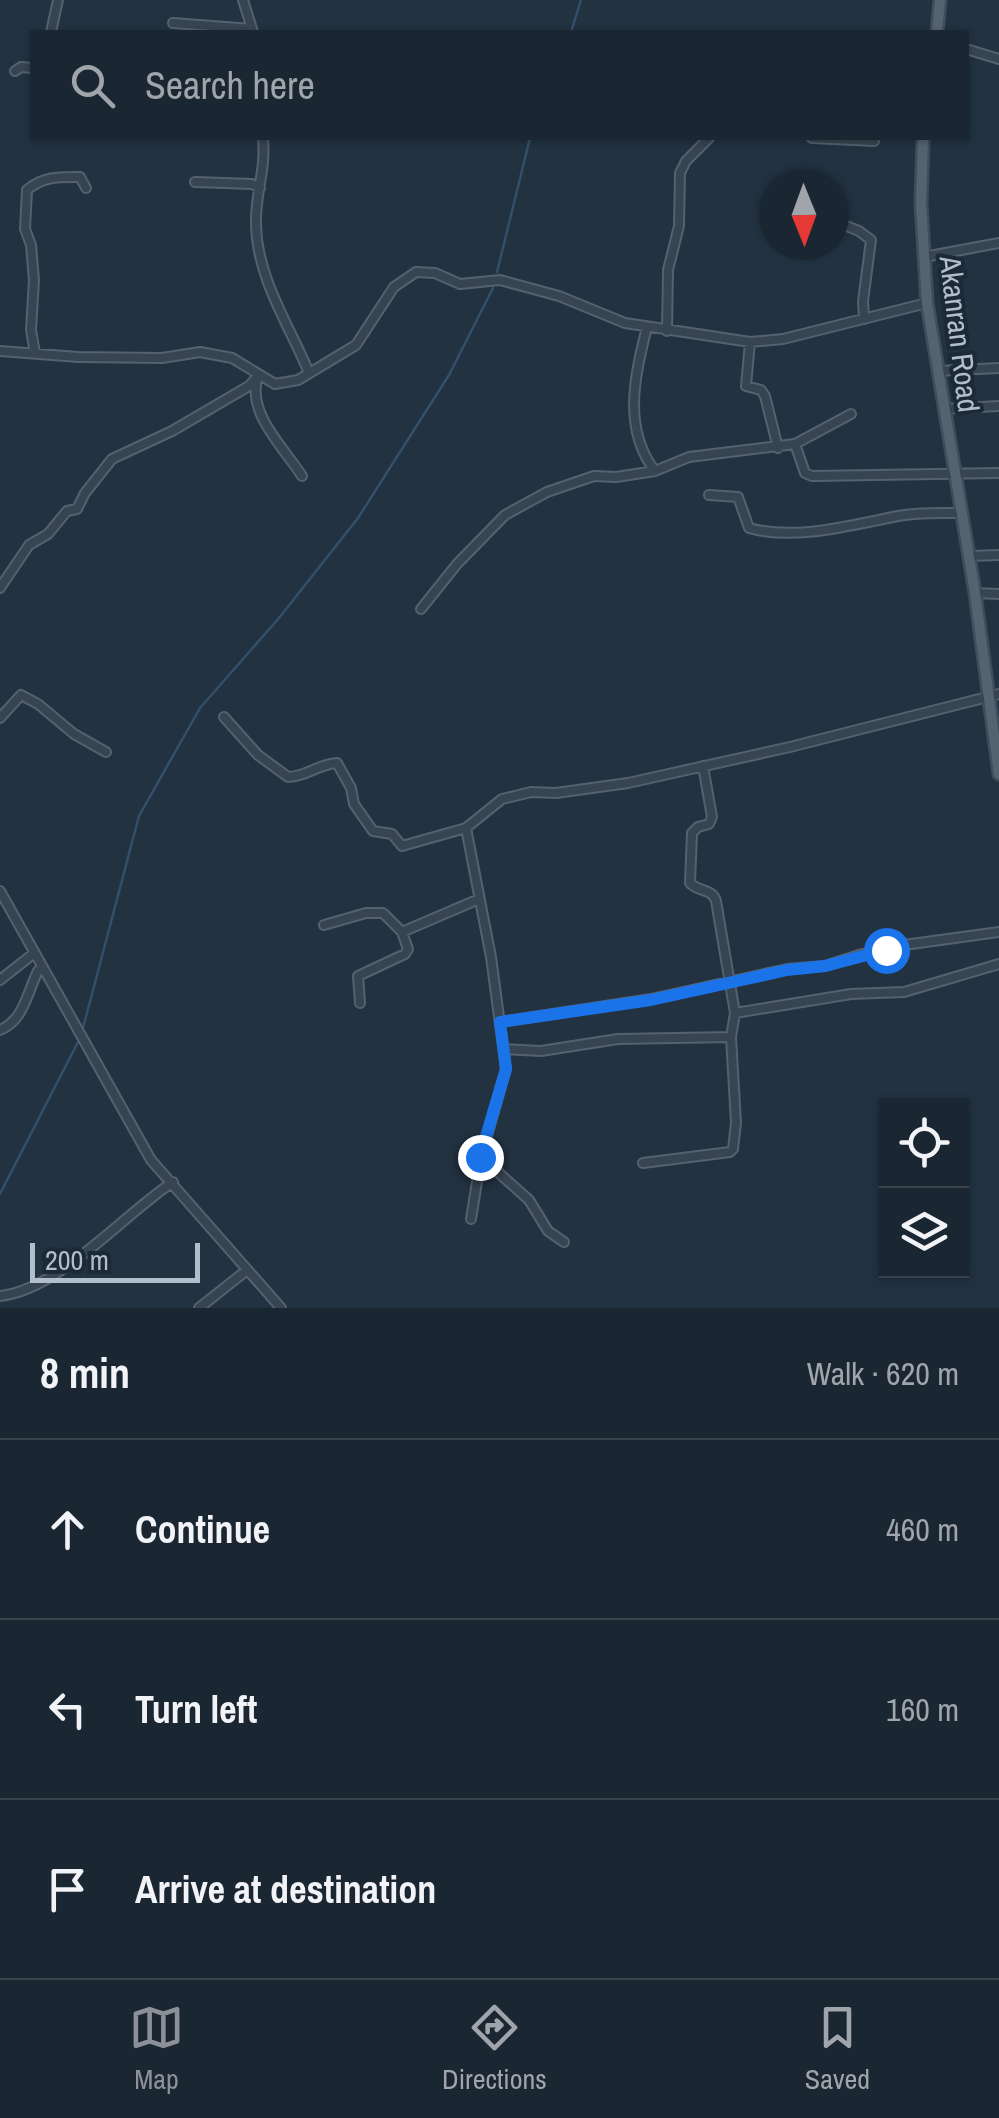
<!DOCTYPE html>
<meta charset="utf-8">
<style>
:root{--surface:#1a2631;--page:#232e39;--text:#f1f3f6;--muted:#9fa5ab;--line:#38434d;--accent:#8c9099}
body{margin:0;font-family:"Archivo Narrow",sans-serif;background:var(--page);color:var(--text)}
.controls{position:absolute;right:30px;bottom:30px;display:grid;overflow:hidden;border-radius:0px;box-shadow:0 2px 8px #0004}
.controls button{width:90px;height:90px;display:grid;place-items:center;padding:0;border:0;border-bottom:2px solid var(--line);background:var(--surface);color:var(--text);font:50px sans-serif}
.compass{position:absolute;left:759px;top:170px;width:90px;height:90px;border-radius:50%;background:var(--surface);box-shadow:0 2px 8px #0004;rotate:179deg}
.scale{position:absolute;left:30px;bottom:25px;width:170px;box-sizing:border-box;padding-left:10px;border:5px solid #b3becb;border-top:0;font-size:28px;line-height:35px;white-space:nowrap;color:#b3becb;-webkit-text-stroke:8px #1c2936;paint-order:stroke}
.stop{position:absolute;width:30px;height:30px;margin:-22px;border:8px solid #1a73e8;border-radius:50%;background:#fff}
.stop.end{background:#1a73e8;border-color:#fff;box-shadow:0 2px 10px #0008}
.list{margin:0;padding:0;list-style:none}
h2{display:flex;justify-content:space-between;align-items:center;height:130px;margin:0;padding:0 40px;font-size:42px}
h2 small{font-size:32px;font-weight:400;color:var(--muted)}
.list li{display:grid;grid-template-columns:65px 1fr auto;gap:30px;align-items:center;box-sizing:border-box;height:180px;padding:0 40px;border-top:2px solid var(--line)}
.list b{display:block;font-size:38px;white-space:nowrap}
.list em{font-size:32px;font-style:normal;color:var(--muted)}
.icon{flex:none;width:55px;height:55px;fill:none;stroke:currentColor;stroke-width:2;stroke-linecap:round;stroke-linejoin:round}
.map{position:relative;flex:none;width:999px;height:1308px;overflow:hidden}
.search{position:absolute;background:var(--surface);box-shadow:0 2px 8px #0004;left:30px;right:30px;top:30px;height:110px;display:flex;align-items:center;gap:25px;box-sizing:border-box;padding:0 35px;border-radius:0px;color:var(--muted);font-size:38px}
.sheet{height:670px;background:var(--surface)}
nav{display:flex;justify-content:space-around;align-items:center;box-sizing:border-box;height:140px;border-top:2px solid var(--line);background:var(--surface);font-size:28px;color:var(--muted)}
nav a{display:grid;justify-items:center;gap:5px}
nav .on{color:var(--accent)}
.map>svg:first-child{display:block}
.lines{fill:none;stroke-linecap:round;stroke-linejoin:round}
.stream{stroke:#344f69;stroke-width:2.5}
.minor-casing{stroke:#55616e;stroke-width:12}
.major-casing{stroke:#404d5a;stroke-width:15}
.minor{stroke:#374451;stroke-width:8}
.major{stroke:#556371;stroke-width:10}
.route{stroke:#1a73e8;stroke-width:12}
.labels{text-anchor:middle;dominant-baseline:central;stroke-width:8;stroke-linejoin:round;paint-order:stroke}
.street-label{font-size:30px;fill:#b3becb;stroke:#1c2936}
</style>
<div class="map">
<svg width="999" height="1308" viewBox="0 0 999 1308">
<rect width="100%" height="100%" fill="#223241"/>
<g class="lines">
<path class="stream" d="M571 32 581 0
M497 272 530 138
M83 1028 139 816 200 708 279 618 358 518 449 375 493 288
M0 1194 79 1040"/>
<defs>
<path id="minor" d="M243 0 253 32
M173 23 252 29
M51 32 58 0
M966 49 999 59
M15 71 21 67 32 68
M263 138C266 172 255 193 256 224 257 279 289 324 309 373
M812 138 874 141
M195 182 252 184 260 188
M834 221 859 231 871 240 863 301 864 319
M924 257 999 243
M647 327C635 375 622 428 655 471
M667 331 668 270 679 226 680 173 686 161 709 138
M750 342 746 386 761 390 765 396 778 448
M0 351 78 357 162 358 200 352 232 358 275 384 298 380 356 345 394 287 416 272 435 273 460 284 500 280 559 296 625 323 750 342 783 339 927 303
M35 353 31 330 34 280 31 245 25 229 27 190C43 176 59 177 80 177L86 188
M938 371 999 368
M257 380C248 414 284 448 302 476
M944 409 999 406
M795 444 805 473 812 476 999 473
M709 495 738 497 749 528C795 541 852 525 898 516 918 512 941 513 961 513
M969 556 999 555
M0 588 29 545 48 534 67 511 77 509 85 493 112 459 172 431 249 386 258 376
M975 593 999 594
M421 609 457 564 505 515 547 492 594 476 616 477 655 471 689 457 795 444 851 414
M224 717 258 755 288 777C306 777 318 764 337 763L351 788 354 804 373 831 392 834 402 846 466 828
M0 718 21 695 38 704 74 734 106 752
M703 766 712 817 709 824 698 827 692 833 690 883C698 892 712 888 716 901L735 1013
M0 891 151 1160 281 1308
M324 925 366 913H383L402 932 479 899
M0 980 33 954
M360 1003 358 976 405 954 408 949 402 932
M500 1022 651 999 787 969 825 966 862 954 904 945 999 932
M0 1030C24 1020 27 993 38 971
M504 1049 541 1051 618 1039 731 1037
M481 1157 529 1200 548 1231 564 1242
M643 1163 730 1152 733 1149 736 1123 731 1037 735 1013 851 994 904 992 999 964
M471 1219 481 1157 506 1069 491 957 466 828 502 799 531 792 556 793 628 783 790 747 999 694
M0 1296C59 1290 124 1214 173 1182
M199 1308 247 1270"/>
<path id="major" d="M937 32 940 0
M923 138 921 204 927 303 975 593 999 774"/>
</defs>
<use href="#minor" class="minor-casing"/>
<use href="#major" class="major-casing"/>
<use href="#minor" class="minor"/>
<use href="#major" class="major"/>
</g>
<g class="lines">
<path class="route" d="M480 1157 506 1069 500 1022 651 1000 787 970 825 966 886 950"/>
</g>
<g class="labels">
<g class="street-label">
<text transform="translate(960 334) rotate(83)">Akanran Road</text>
</g>
</g>
</svg>
<div class="controls">
<button><svg class="icon" aria-label="locate" viewBox="0 0 24 24"><circle cx="12" cy="12" r="6"/><path d="M12 2v4M12 18v4M2 12h4M18 12h4"/></svg></button>
<button><svg class="icon" aria-label="layers" viewBox="0 0 24 24"><path d="M12 4l9 5-9 5-9-5zM3 14l9 5 9-5"/></svg></button>
</div>
<svg class="compass" viewBox="-18 -18 36 36"><path d="M0-13l5 13h-10z" fill="#e53935"/><path d="M0 13l5-13h-10z" fill="#9fa5ab"/></svg>
<div class="scale">200 m</div>
<div class="stop" style="left:886px;top:950px"></div>
<div class="stop end" style="left:480px;top:1157px"></div>
<div class="search"><svg class="icon" aria-label="search" viewBox="0 0 24 24"><circle cx="10" cy="10" r="6"/><path d="M15 15l6 6"/></svg>Search here</div>
</div>
<section class="sheet">
<h2>8 min<small>Walk · 620 m</small></h2>
<ul class="list">
<li><svg class="icon" aria-label="ahead" viewBox="0 0 24 24"><path d="M12 20V5M6 11l6-6 6 6"/></svg><div><b>Continue</b></div><em>460 m</em></li>
<li><svg class="icon" aria-label="left" viewBox="0 0 24 24"><path d="M17 20v-9H6M10 6l-5 5 5 5"/></svg><div><b>Turn left</b></div><em>160 m</em></li>
<li><svg class="icon" aria-label="arrive" viewBox="0 0 24 24"><path d="M6 21V4h12l-3 4 3 4H6"/></svg><div><b>Arrive at destination</b></div></li>
</ul>
</section>
<nav>
<a class="on"><svg class="icon" aria-label="map" viewBox="0 0 24 24"><path d="M3 6l6-2 6 2 6-2v14l-6 2-6-2-6 2zM9 4v14M15 6v14"/></svg>Map</a>
<a><svg class="icon" aria-label="directions" viewBox="0 0 24 24"><path d="M12 3l9 9-9 9-9-9zM9 14v-3h6M13 9l2 2-2 2"/></svg>Directions</a>
<a><svg class="icon" aria-label="saved" viewBox="0 0 24 24"><path d="M7 4h10v16l-5-4-5 4z"/></svg>Saved</a>
</nav>
